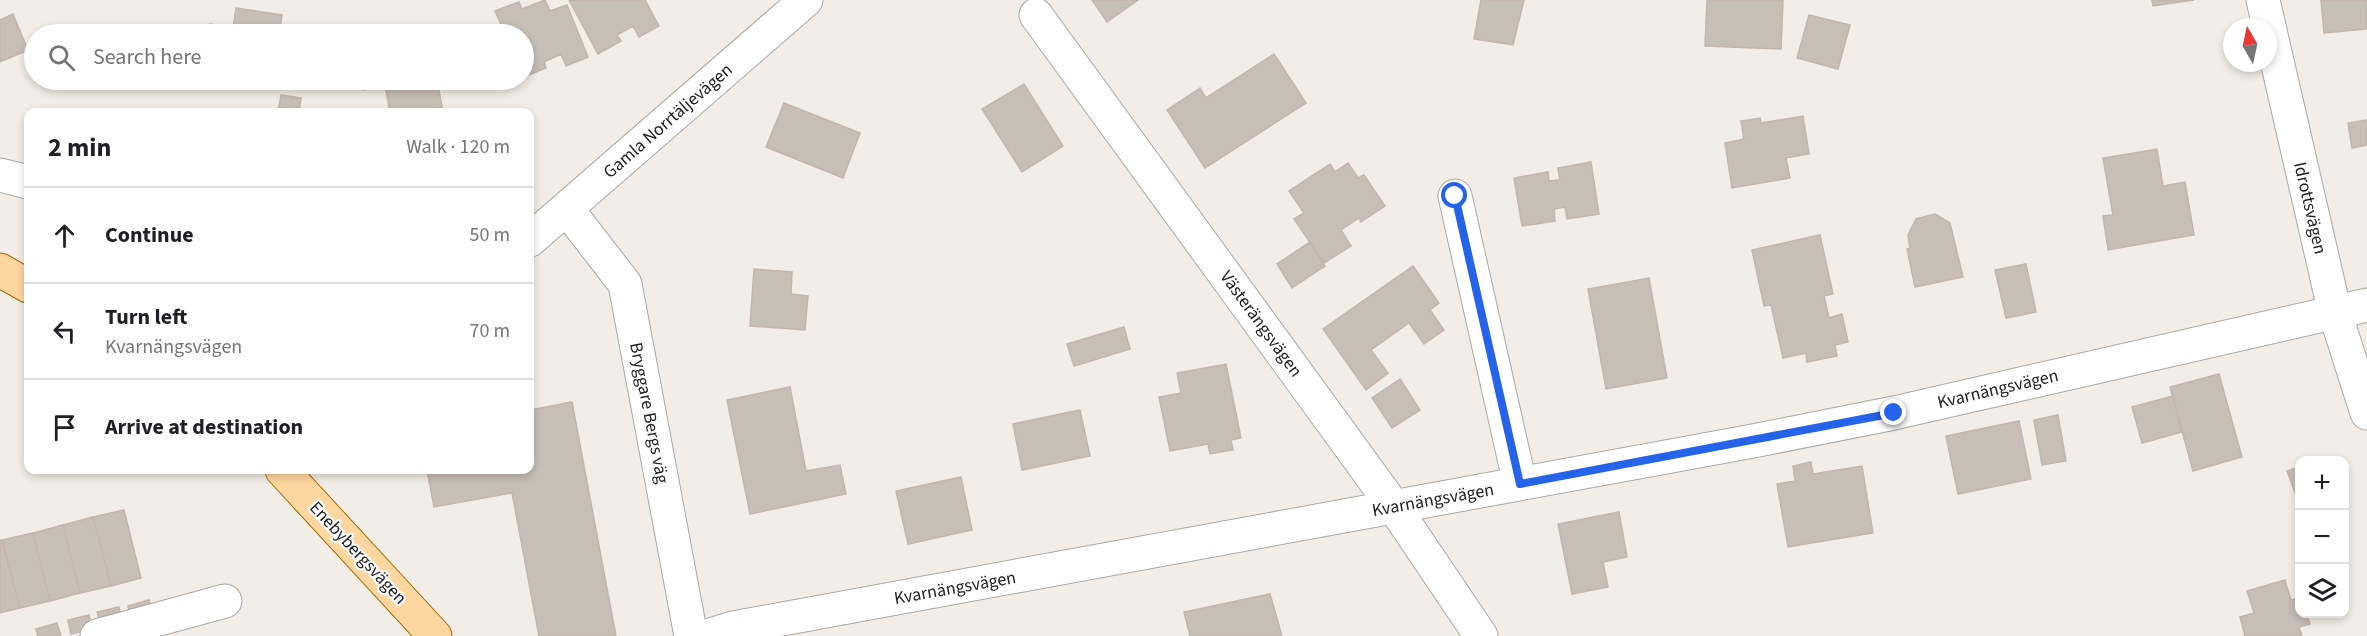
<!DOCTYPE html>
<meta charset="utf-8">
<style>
:root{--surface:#fff;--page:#f2f2f2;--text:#202124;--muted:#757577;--line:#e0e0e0}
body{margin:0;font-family:"Source Sans 3",sans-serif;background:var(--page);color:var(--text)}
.controls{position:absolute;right:18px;bottom:18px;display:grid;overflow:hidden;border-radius:12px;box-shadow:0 3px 9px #0003}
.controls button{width:54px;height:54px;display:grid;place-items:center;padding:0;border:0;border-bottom:2px solid var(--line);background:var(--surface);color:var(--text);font:30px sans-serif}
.compass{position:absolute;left:2223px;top:18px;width:54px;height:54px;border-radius:50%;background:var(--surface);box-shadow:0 3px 9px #0003;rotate:351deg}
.stop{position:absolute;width:18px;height:18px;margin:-14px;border:4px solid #2563eb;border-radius:50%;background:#fff}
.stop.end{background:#2563eb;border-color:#fff;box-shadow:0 2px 6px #0008}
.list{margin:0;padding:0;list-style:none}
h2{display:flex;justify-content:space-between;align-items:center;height:78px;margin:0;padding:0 24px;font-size:26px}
h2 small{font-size:20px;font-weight:400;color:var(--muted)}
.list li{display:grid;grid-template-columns:39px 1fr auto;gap:18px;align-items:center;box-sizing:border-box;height:96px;padding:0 24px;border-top:2px solid var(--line)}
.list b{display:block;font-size:22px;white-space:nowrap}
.list p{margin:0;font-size:20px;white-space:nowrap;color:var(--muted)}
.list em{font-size:20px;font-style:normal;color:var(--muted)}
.icon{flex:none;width:33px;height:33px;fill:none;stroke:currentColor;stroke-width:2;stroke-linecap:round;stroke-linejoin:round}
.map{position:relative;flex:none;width:2367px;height:636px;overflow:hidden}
.search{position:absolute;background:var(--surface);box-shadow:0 3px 9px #0003;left:24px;top:24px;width:510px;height:66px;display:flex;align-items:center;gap:15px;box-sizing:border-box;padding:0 21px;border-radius:33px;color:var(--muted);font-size:22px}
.panel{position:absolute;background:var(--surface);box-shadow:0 3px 9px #0003;left:24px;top:108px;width:510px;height:366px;border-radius:12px}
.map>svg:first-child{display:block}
.building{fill:#c7beb6;stroke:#c5b5a9;stroke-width:1.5}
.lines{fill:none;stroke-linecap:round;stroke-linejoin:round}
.minor-casing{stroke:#a8a8a8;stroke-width:35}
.major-casing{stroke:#9e6b00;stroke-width:35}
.minor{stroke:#fff;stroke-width:33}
.major{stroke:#ffd69f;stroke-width:33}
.route{stroke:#2563eb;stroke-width:8}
.labels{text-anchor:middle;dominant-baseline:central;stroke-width:4.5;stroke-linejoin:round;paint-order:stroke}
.street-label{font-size:18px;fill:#212121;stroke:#fff}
</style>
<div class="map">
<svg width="2367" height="636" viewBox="0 0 2367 636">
<rect width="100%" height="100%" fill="#f2eee7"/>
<path class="building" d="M545 0 550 11 567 5 588 57 566 66 561 54 544 62 546 68 524 77V34H505L495 11 519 2 522 9Z
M569 0H645L659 26 639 37 633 26 617 35 621 41 598 54Z
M1092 0H1138L1107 22Z
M1481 0H1524L1513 45 1474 39Z
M1707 0H1783L1781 49 1705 46Z
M2152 0H2194L2153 6Z
M2321 0H2367V29L2324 33Z
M236 8 282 15 279 34H208L210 24 233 28Z
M13 14 28 50 0 62V20Z
M1809 15 1850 25 1838 69 1797 58Z
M1274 54 1306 103 1205 168 1167 110 1200 88 1206 98Z
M223 80H272L270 89 222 82Z
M361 80H437L443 112H390L385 86 363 90Z
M1024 84 1063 146 1022 172 982 109Z
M281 95 301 98 299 112H278Z
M784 103 860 133 843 178 766 147Z
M1803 116 1809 154 1786 158 1790 178 1732 188 1725 143 1744 139 1741 121 1760 118 1761 123Z
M2367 120V145L2352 148 2348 123Z
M2157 149 2163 186 2185 182 2194 235 2108 250 2103 216 2113 215 2103 158Z
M1591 162 1599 214 1567 219 1565 207 1554 209 1555 221 1522 226 1514 178 1548 172 1549 181 1560 180 1558 168Z
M1348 163 1358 178 1364 175 1385 206 1361 222 1359 218 1341 230 1351 246 1324 263 1294 219 1304 213 1289 191 1330 164 1335 172Z
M1935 214 1950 223 1963 277 1915 287 1907 249 1910 248 1908 235 1916 219Z
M1820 235 1833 294 1824 296 1829 318 1842 314 1848 342 1835 345 1837 356 1807 362 1806 353 1783 358 1771 305 1764 306 1752 250Z
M1310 242 1325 266 1292 288 1277 264Z
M2026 264 2036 312 2006 318 1995 270Z
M1413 266 1439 303 1430 310 1444 330 1424 344 1409 323 1371 350 1388 373 1366 390 1323 329Z
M754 269 792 272 791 294 808 296 805 330 750 326Z
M1649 278 1667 378 1606 389 1588 289Z
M1124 327 1130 349 1074 366 1067 344Z
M1226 364 1241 438 1231 440 1233 450 1210 454 1208 444 1170 451 1159 397 1181 393 1177 373Z
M2219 374 2242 457 2193 471 2170 387Z
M1400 379 1420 410 1392 428 1372 398Z
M790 387 806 471 840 465 846 494 750 514 727 400Z
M2173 396 2182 432 2142 443 2132 407Z
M572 402 616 636H539L512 493 434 507 427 470H530V410Z
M1080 410 1090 456 1022 470 1013 424Z
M2058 415 2066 461 2042 465 2034 420Z
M2019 421 2031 479 1958 494 1946 436Z
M1811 462 1813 474 1862 466 1873 533 1788 547 1777 484 1795 481 1793 466Z
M2300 467V506L2287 471Z
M961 477 972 530 908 544 896 491Z
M124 510 141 578 111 586 93 517Z
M1619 512 1627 557 1603 562 1608 587 1572 594 1558 524Z
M93 517 111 586 80 593 63 525Z
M63 525 80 593 50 601 33 533Z
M33 533 50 601 20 608 2 540Z
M0 540H2L20 608 0 613Z
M2285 580 2291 600 2300 598V614H2307L2310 624 2299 627 2302 636H2245L2240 617 2254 613 2247 591Z
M1270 594 1282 636H1190L1184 612Z
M149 600 153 614 132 619 128 606Z
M119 607 122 621 101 626 97 612Z
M89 615 92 629 71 634 68 620Z
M57 623 61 636H38L36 629Z"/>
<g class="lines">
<defs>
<path id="minor" d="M2263 0 2335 313 2367 413
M1036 15 1394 507 1481 636
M0 175 28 182
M1455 196 1520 484
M567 209 625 284 691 636
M530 240 806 0
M97 636 225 601
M707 636 733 628 1753 441 1894 413 2367 305"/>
<path id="major" d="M0 270 28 286
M282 470 435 636"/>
</defs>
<use href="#minor" class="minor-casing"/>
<use href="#major" class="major-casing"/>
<use href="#minor" class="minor"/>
<use href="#major" class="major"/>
</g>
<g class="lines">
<path class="route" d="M1455 196 1520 484 1894 413"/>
</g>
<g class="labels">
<g class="street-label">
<text transform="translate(668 121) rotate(-41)">Gamla Norrtäljevägen</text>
<text transform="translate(2310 208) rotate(77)">Idrottsvägen</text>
<text transform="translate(1261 324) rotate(54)">Västerängsvägen</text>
<text transform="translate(1998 389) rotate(-13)">Kvarnängsvägen</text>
<text transform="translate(649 413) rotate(79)">Bryggare Bergs väg</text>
<text transform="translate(1433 500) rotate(-10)">Kvarnängsvägen</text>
<text transform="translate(358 553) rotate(47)">Enebybergsvägen</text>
<text transform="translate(955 588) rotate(-10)">Kvarnängsvägen</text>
</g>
</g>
</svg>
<div class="controls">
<button>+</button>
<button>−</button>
<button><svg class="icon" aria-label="layers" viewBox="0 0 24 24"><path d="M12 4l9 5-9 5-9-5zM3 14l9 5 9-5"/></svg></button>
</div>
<svg class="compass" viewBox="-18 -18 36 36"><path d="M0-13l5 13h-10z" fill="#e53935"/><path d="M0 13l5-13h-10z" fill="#757577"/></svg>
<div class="stop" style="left:1455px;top:196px"></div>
<div class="stop end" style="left:1894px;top:413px"></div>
<div class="search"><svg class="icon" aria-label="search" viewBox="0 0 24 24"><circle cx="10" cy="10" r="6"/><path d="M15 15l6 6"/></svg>Search here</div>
<section class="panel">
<h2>2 min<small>Walk · 120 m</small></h2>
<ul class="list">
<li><svg class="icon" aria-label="ahead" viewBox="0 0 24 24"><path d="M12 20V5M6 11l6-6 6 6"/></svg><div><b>Continue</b></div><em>50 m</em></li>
<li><svg class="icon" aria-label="left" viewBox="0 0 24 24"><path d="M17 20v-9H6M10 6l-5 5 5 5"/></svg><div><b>Turn left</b><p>Kvarnängsvägen</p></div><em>70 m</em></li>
<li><svg class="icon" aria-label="arrive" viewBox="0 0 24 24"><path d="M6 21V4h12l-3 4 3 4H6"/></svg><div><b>Arrive at destination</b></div></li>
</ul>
</section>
</div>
